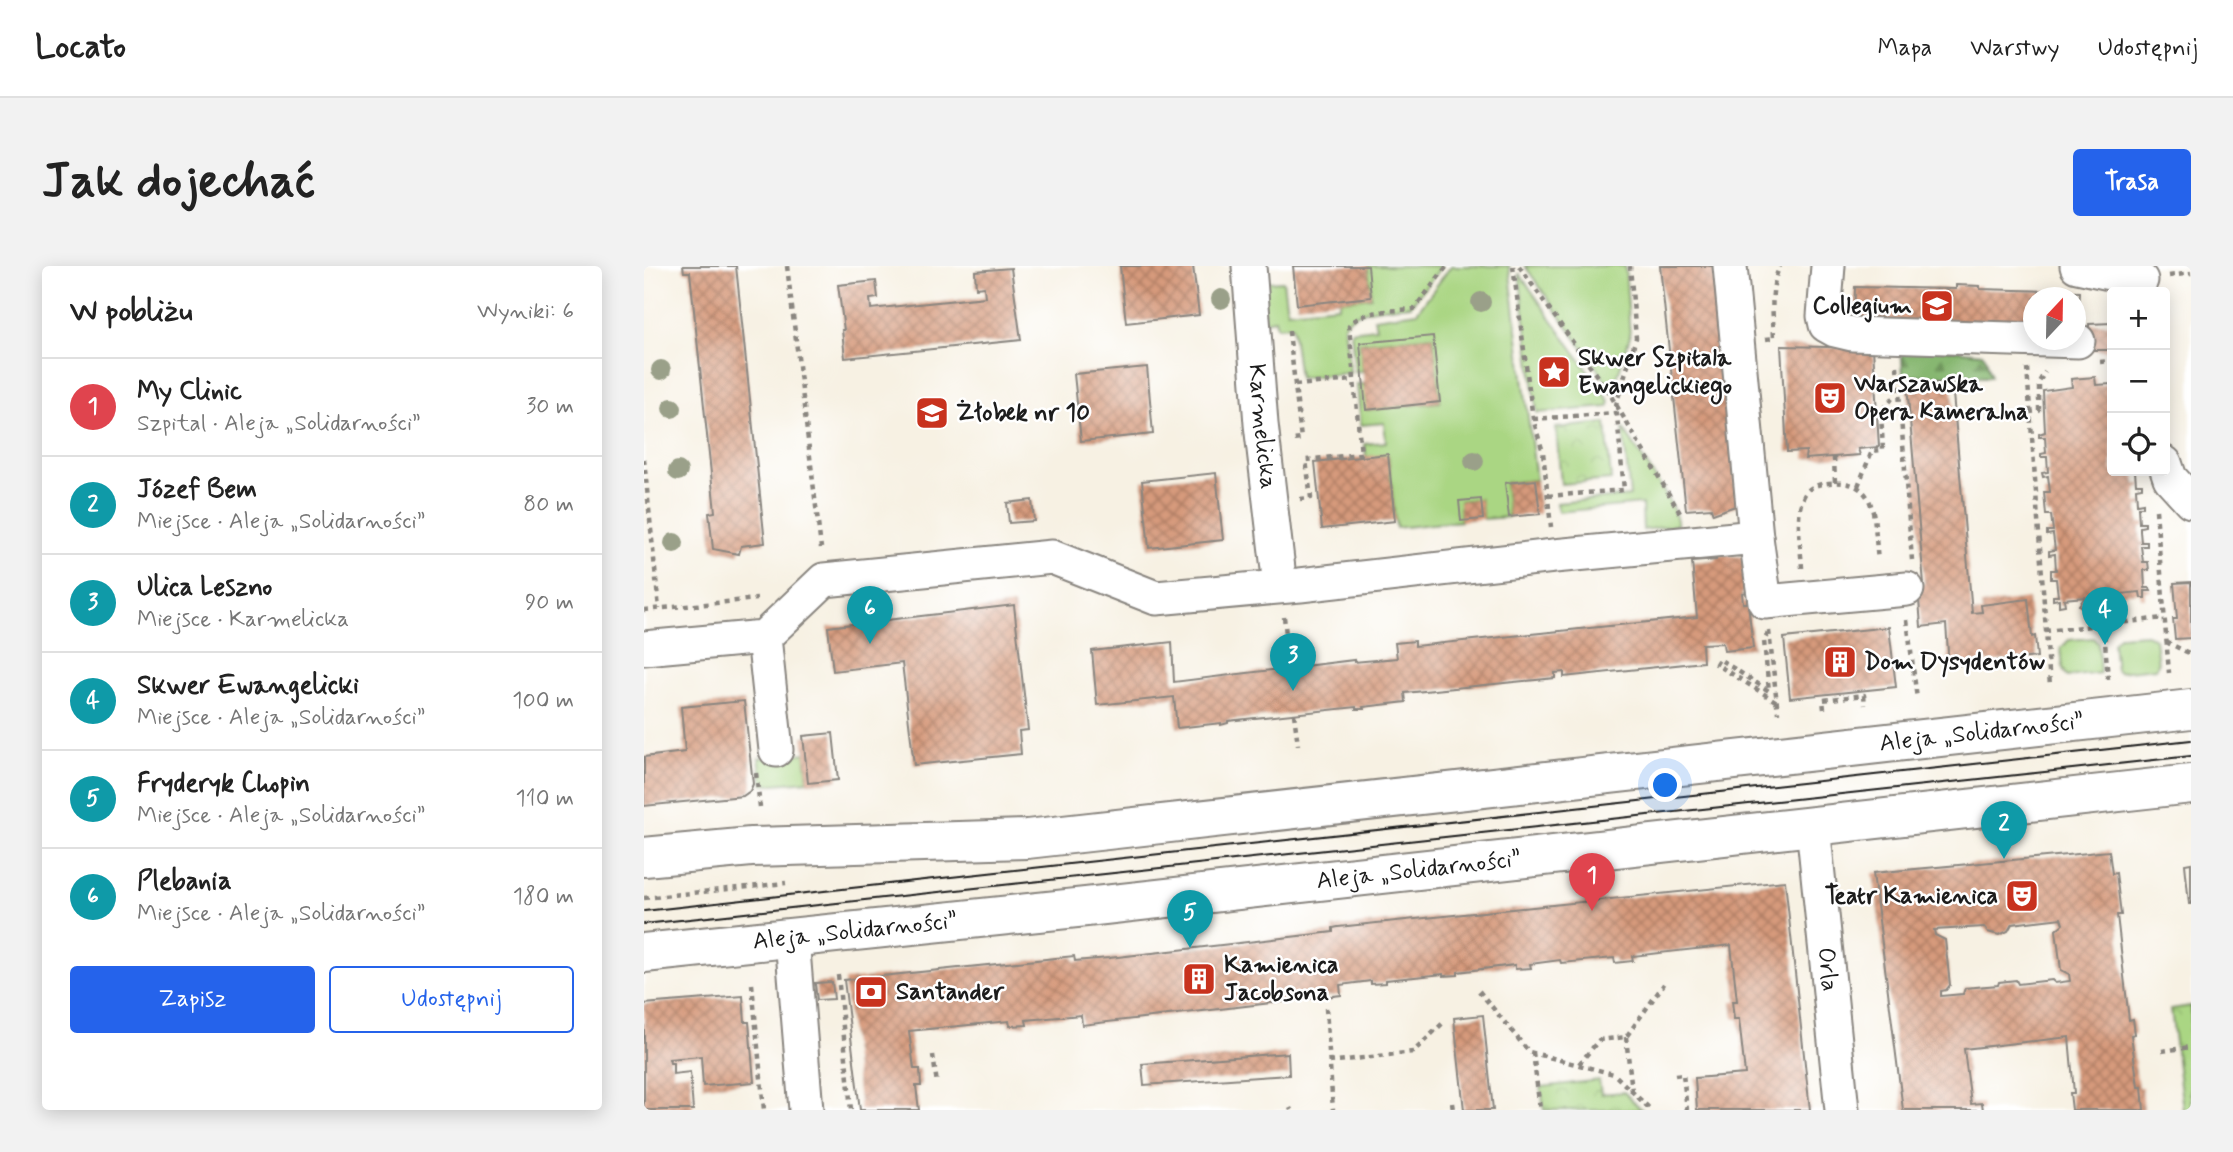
<!DOCTYPE html>
<html lang="pl">
<meta charset="utf-8">
<style>
:root{--surface:#fff;--page:#f2f2f2;--text:#222;--muted:#767676;--line:#e0e0e0;--accent:#2563eb}
body{margin:0;font-family:Mynerve,sans-serif;background:var(--page);color:var(--text)}
.controls{position:absolute;right:21px;top:21px;display:grid;overflow:hidden;border-radius:7px;box-shadow:0 4px 18px #0003}
.controls button{width:63px;height:63px;display:grid;place-items:center;padding:0;border:0;border-bottom:2px solid var(--line);background:var(--surface);color:var(--text);font:35px sans-serif}
.compass{position:absolute;left:1379px;top:21px;width:63px;height:63px;border-radius:50%;background:var(--surface);box-shadow:0 4px 18px #0003;rotate:22deg}
.you{position:absolute;left:1022px;top:520px;width:24px;height:24px;margin:-18px;border:5px solid #fff;border-radius:50%;background:#1a73e8;box-shadow:0 0 0 10px #1a73e833}
.badge{display:grid;place-items:center;width:46px;height:46px;border-radius:50%;background:var(--accent);color:#fff;font-size:23px;font-weight:700}
.pin{position:absolute;translate:-50% -58px;filter:drop-shadow(0 2px 4px #0008)}
.pin::after{content:'';position:absolute;top:37px;width:24px;height:21px;background:inherit;clip-path:polygon(0 0,100% 0,50% 100%)}
.list{margin:0;padding:0;list-style:none}
h2{display:flex;justify-content:space-between;align-items:center;height:91px;margin:0;padding:0 28px;font-size:30px}
h2 small{font-size:23px;font-weight:400;color:var(--muted)}
.list li{display:grid;grid-template-columns:46px 1fr auto;gap:21px;align-items:center;box-sizing:border-box;height:98px;padding:0 28px;border-top:2px solid var(--line)}
.list b{display:block;font-size:26px;white-space:nowrap}
.list p{margin:0;font-size:23px;white-space:nowrap;color:var(--muted)}
.list em{font-size:23px;font-style:normal;color:var(--muted)}
.actions{display:flex;gap:14px;padding:21px 28px}
.actions a{flex:1;padding:16px 0;border:2px solid var(--accent);border-radius:7px;text-align:center;font-size:24px;color:var(--accent)}
.actions .main{background:var(--accent);color:#fff}
.icon{flex:none;width:38px;height:38px;fill:none;stroke:currentColor;stroke-width:2;stroke-linecap:round;stroke-linejoin:round}
.map{position:relative;flex:none;width:1547px;height:844px;overflow:hidden;border-radius:7px}
header{display:flex;align-items:center;gap:42px;box-sizing:border-box;height:98px;padding:0 35px;background:var(--surface);border-bottom:2px solid var(--line)}
header strong{font-size:33px}
nav{display:flex;gap:38px;margin-inline-start:auto;font-size:24px}
.intro{display:flex;align-items:center;justify-content:space-between;box-sizing:border-box;height:168px;padding:0 42px}
h1{margin:0;font-size:49px}
.button{padding:18px 32px;border-radius:7px;background:var(--accent);color:#fff;font-size:24px;font-weight:700}
main{display:flex;gap:42px;padding:0 42px}
aside{flex:1;background:var(--surface);border-radius:7px;box-shadow:0 4px 18px #0003}
.map>svg:first-child{display:block}
.grass{fill:#aad683;stroke:#637950;stroke-width:2}
.forest{fill:url(#forest-firs);stroke:#526a46;stroke-width:2}
.park{fill:url(#park-crowns);stroke:#637950;stroke-width:2}
.building{fill:url(#building-cross-hatch);fill-rule:evenodd}
.lines{fill:none;stroke-linecap:round;stroke-linejoin:round}
.minor-casing{stroke:#8a8680;stroke-width:37}
.major-casing{stroke:#8a8680;stroke-width:42}
.path{stroke:#8a8680;stroke-width:4.5;stroke-dasharray:5 5;stroke-linecap:butt}
.minor{stroke:#fff;stroke-width:33}
.major{stroke:#fff;stroke-width:38}
.tram{stroke:#1c1c1c;stroke-width:2}
.tree{fill:#9aa089}
.labels{text-anchor:middle;dominant-baseline:central;stroke-width:5;stroke-linejoin:round;paint-order:stroke}
.poi-label{font-size:24px;font-weight:bold;fill:#1c1c1c;stroke:#fff;text-anchor:start}
.street-label{font-size:24px;fill:#1c1c1c;stroke:#fff}
</style>
<header>
<strong>Locato</strong>
<nav><a>Mapa</a><a>Warstwy</a><a>Udostępnij</a></nav>
</header>
<div class="intro"><h1>Jak dojechać</h1><a class="button">Trasa</a></div>
<main>
<aside>
<h2>W pobliżu<small>Wyniki: 6</small></h2>
<ul class="list">
<li><span class="badge" style="background:#e0444e">1</span><div><b>My Clinic</b><p>Szpital · Aleja „Solidarności”</p></div><em>30 m</em></li>
<li><span class="badge" style="background:#0f9aa8">2</span><div><b>Józef Bem</b><p>Miejsce · Aleja „Solidarności”</p></div><em>80 m</em></li>
<li><span class="badge" style="background:#0f9aa8">3</span><div><b>Ulica Leszno</b><p>Miejsce · Karmelicka</p></div><em>90 m</em></li>
<li><span class="badge" style="background:#0f9aa8">4</span><div><b>Skwer Ewangelicki</b><p>Miejsce · Aleja „Solidarności”</p></div><em>100 m</em></li>
<li><span class="badge" style="background:#0f9aa8">5</span><div><b>Fryderyk Chopin</b><p>Miejsce · Aleja „Solidarności”</p></div><em>110 m</em></li>
<li><span class="badge" style="background:#0f9aa8">6</span><div><b>Plebania</b><p>Miejsce · Aleja „Solidarności”</p></div><em>180 m</em></li>
</ul>
<div class="actions"><a class="main">Zapisz</a><a>Udostępnij</a></div>
</aside>
<div class="map">
<svg width="1547" height="844" viewBox="0 0 1547 844">
<defs>
<pattern id="forest-firs" width="22" height="20" patternUnits="userSpaceOnUse" patternTransform="scale(1.75)"><rect width="22" height="20" fill="#87b771"/><path d="M5 1l3.5 6h-7zM16 11l3.5 6h-7z" fill="#6e945c"/></pattern>
<pattern id="park-crowns" width="20" height="18" patternUnits="userSpaceOnUse" patternTransform="scale(1.75)"><rect width="20" height="18" fill="#aad683"/><path d="M2 6a3 3 0 1 1 6 0M12 15a3 3 0 1 1 6 0" fill="none" stroke="#92b771"/></pattern>
<pattern id="building-cross-hatch" width="8" height="8" patternUnits="userSpaceOnUse" patternTransform="scale(1.75)"><rect width="8" height="8" fill="#d69a7b"/><path d="M0 0l8 8M0 8l8-8" fill="none" stroke="#ad7d64"/></pattern>
</defs>
<rect width="100%" height="100%" fill="#fff"/>
<filter id="ink" filterUnits="userSpaceOnUse"><feTurbulence type="fractalNoise" baseFrequency=".0143" numOctaves="2"/><feDisplacementMap in="SourceGraphic" scale="14" xChannelSelector="R" yChannelSelector="G"/><feConvolveMatrix kernelMatrix="1 2 1 2 8 2 1 2 1" color-interpolation-filters="sRGB"/></filter>
<filter id="wash" filterUnits="userSpaceOnUse"><feTurbulence type="fractalNoise" baseFrequency=".00686" numOctaves="4" result="noise"/><feDisplacementMap in="SourceGraphic" scale="28" xChannelSelector="R" yChannelSelector="G"/><feGaussianBlur stdDeviation="1.57" result="paint"/><feColorMatrix in="noise" values="0 0 0 0 0 0 0 0 0 0 0 0 0 0 0 0 0 1.4 0 .05"/><feComposite in="paint" operator="in"/></filter>
<g filter="url(#wash)">
<rect width="100%" height="100%" fill="#f7f1e3"/>
<path class="grass" d="M724 0H798L767 39C746 42 712 40 700 59L706 107 655 112 648 60 633 61 631 53 621 55 617 16 639 15 643 45 694 40 696 34 727 31Z
M807 0H865L892 214 861 217 865 251 839 253 836 233 816 235 817 255 752 262 744 189 722 191 721 178 742 176 740 157 717 159 713 118H720L723 144 796 136 789 70 716 77 719 105 711 106 707 65 732 62 730 52 773 46Z
M881 0H981L986 70 969 125Z
M875 7 966 136 964 141 893 147Z
M979 162C989 179 1037 245 1033 259L999 264 998 238 914 246 913 237 986 230Z
M1503 368 1511 373 1514 398 1511 402 1475 406 1472 404 1469 377 1475 370Z
M1449 372 1454 377 1456 407 1423 411 1419 403 1417 382 1425 374Z
M161 487 164 515 119 519 115 492Z"/>
<path class="forest" d="M1257 78 1338 87 1342 92 1347 111 1259 110Z"/>
<path class="park" d="M962 157 967 214 917 218 912 162Z
M1547 740V844H1539L1527 743Z
M955 814 957 828 980 826 998 844H900L897 821Z"/>
<g id="blocks">
<path class="building" d="M39 0H92L121 277 97 280 95 288 69 283 65 247 71 246 46 6H40Z
M476 0H549L555 49 482 57Z
M649 0H724L727 31 653 39Z
M1016 0H1070L1094 239 1069 248 1067 242 1042 244Z
M367 2 377 74 201 92 198 64H200L194 19 232 15 234 32 226 33 227 43 341 31 340 21 332 22 331 5Z
M1312 19 1336 20V23L1436 26 1434 61H1432V32H1390V60L1210 55 1211 21 1312 23Z
M1468 57V84H1446L1445 58Z
M789 70 796 136 722 144 716 77Z
M1137 80 1229 82 1235 181 1214 183 1216 189 1161 193 1162 185 1143 186Z
M503 101 509 168 437 175 430 108Z
M1451 111 1452 119 1468 118V205H1491L1492 218H1498V221L1492 222 1493 238 1499 237V241H1494L1495 257H1501V260L1496 261V265L1497 276H1503V280H1497L1499 296H1504L1505 304H1500L1501 322H1506L1507 325H1501V332H1497L1496 326 1476 328 1481 335 1479 338 1475 335 1474 342 1469 338 1448 340 1445 344 1442 338 1439 342 1435 339 1441 331 1420 333 1421 339 1415 340V333L1409 334V330H1414L1412 313H1407V304H1412L1411 288 1405 289V285L1411 284 1409 268 1403 269V265H1409L1407 249H1402L1400 226H1406L1404 210 1399 211 1398 207 1404 206 1403 191H1397V188L1402 187 1401 171H1395V168L1401 166 1399 125 1428 121 1427 113Z
M1308 116 1328 347 1338 346 1337 339 1384 333 1388 371 1391 370 1393 391 1305 400 1302 358 1277 361 1274 319 1280 318 1263 119Z
M744 188 751 255 678 263 671 196Z
M572 207 579 274 505 282 498 215Z
M892 214 896 248 865 251 861 217Z
M837 233 839 253 817 255 815 235Z
M388 234 390 255 365 257 363 237Z
M1073 287 1099 291 1103 326 1098 327 1099 337H1104L1109 382 1080 385 1079 377 1058 378 1059 396 920 411V406L911 407V412L761 427 762 436 719 441 720 443H712V441L584 455V457L577 459V457L533 462 530 431 453 439 448 385 528 376 530 416 710 394V396L753 392 751 377 771 375V380L1053 351 1048 296 1072 294Z
M1547 316V372L1531 373 1529 353H1533L1530 317Z
M370 339 384 464 375 465 377 488 270 499 258 397 189 405 184 361Z
M1245 361 1252 421 1146 432 1140 372Z
M100 435 109 518 106 525 99 530 0 540V491L41 486 37 441Z
M189 467 194 514 164 517 159 470Z
M1465 585 1468 608 1472 607 1477 649H1473L1485 754 1489 753 1491 768 1487 769 1494 821H1498L1500 844H1428L1426 827H1430L1425 771 1320 783 1327 838 1338 837 1339 844H1259L1229 607ZM1417 652 1419 658 1412 664 1417 704 1425 708 1426 715 1411 717 1408 714 1374 718 1372 714 1355 716 1354 719 1321 722 1319 728 1297 730V725L1302 724 1306 719 1301 674 1291 669 1290 664 1340 661 1344 666 1355 669 1364 665 1368 658Z
M1547 597V638H1545L1541 598Z
M1141 615 1166 844H1053L1051 812 1101 808 1095 753H1090L1088 735H1093L1087 679 988 690 989 695 971 697 970 692 917 697 916 694 886 698 887 702 871 703V699L814 706V709L799 710V708L742 714V717L727 718V715L696 719 697 729 438 759 437 749 382 754 383 759 366 760 365 755 265 765 270 803H276L277 820H272L275 844H216L200 714 430 690 431 695 465 692 689 666V662L694 661Z
M188 716 190 733 173 734 171 717Z
M99 730 101 756H105L110 816 59 820 57 790 25 793 26 797H29V808L46 806 49 844H0V738Z
M839 749 849 844H820L810 752Z
M644 787 645 809 500 819 498 798Z"/>
</g>
</g>
<g filter="url(#ink)">
<use href="#blocks" fill-opacity="0" stroke="#8a8680" stroke-width="2"/>
<g class="lines">
<defs>
<g id="minor">
<path id="s1" d="M605 0 617 158 636 320"/>
<path d="M1086 0 1112 271 1121 336 1263 323"/>
<path d="M1184 0 1180 50 1182 59 1191 64 1208 68 1434 75"/>
<path d="M1433 0 1497 14"/>
<path d="M1521 197 1526 212 1547 235"/>
<path d="M120 371 132 484"/>
<path d="M0 382 120 371 180 314 408 291 512 332 656 319 910 290 1112 271"/>
<path id="s2" d="M1169 560 1198 844"/>
<path d="M148 672 162 844"/>
</g>
<g id="major">
<path id="s3" d="M0 591 107 581 383 573 1547 443"/>
<path id="s4" d="M0 687 442 641 1547 518"/>
</g>
</defs>
<use href="#minor" class="minor-casing"/>
<use href="#major" class="major-casing"/>
<path class="path" d="M143 0 177 282
M869 0 889 153 899 186 907 261
M875 0 967 130 1036 247
M1525 10 1547 7
M645 65 657 173 648 174
M1122 73 1130 72C1129 47 1125 23 1136 0
M1456 96 1468 95
M1253 100 1268 294
M1383 102 1406 420
M651 119 709 114
M1385 146 1395 145V116L1401 106
M889 153 972 147
M1190 191 1191 217
M0 193 15 343
M1214 220 1228 185 1239 184 1237 146 1248 133 1255 132
M904 230 980 224 972 139 992 72 986 0
M656 233 667 232 662 194 717 188 705 60C717 43 751 45 770 43L803 0
M1512 244 1525 407
M1158 302C1157 283 1151 249 1159 232 1163 221 1174 218 1185 217 1237 212 1229 256 1234 294
M1458 339 1464 413
M0 344 113 333
M640 351 646 402
M1263 354 1273 433
M1125 365 1134 447
M1401 365 1520 352
M1124 367 1120 375 1125 425 1075 393 1072 398 1133 436
M1522 376 1547 388
M1180 443 1179 434 1220 429 1221 439
M650 448 654 479
M112 507 116 541
M0 632 142 617
M194 709 207 844
M108 718 120 844
M835 725 885 786 970 808 1007 844
M682 742 689 844
M982 771 988 825
M1518 785 1547 781
M889 786 896 844
M289 789 293 818
M685 796 769 786 800 756
M935 798 955 774 982 771 1020 718
M1031 809 1039 808 1043 844
M808 837 809 844
M646 842 647 844"/>
<use href="#minor" class="minor"/>
<use href="#major" class="major"/>
<path class="tram" d="M0 645 1547 474
M0 658 1547 490"/>
</g>
<g class="tree">
<circle cx="577" cy="33" r="10"/>
<circle cx="837" cy="36" r="10"/>
<circle cx="17" cy="104" r="10"/>
<circle cx="28" cy="142" r="10"/>
<circle cx="830" cy="195" r="10"/>
<circle cx="34" cy="205" r="10"/>
<circle cx="30" cy="277" r="10"/>
</g>
</g>
<defs>
<symbol id="university-square" viewBox="-11 -11 22 22"><rect x="-9" y="-9" width="18" height="18" rx="4" fill="#c8321e" stroke="#fff"/><path d="M0-5L7-2L0 1L-7-2ZM-4 1L0 2.5L4 1V4Q0 6-4 4Z" fill="#fff"/></symbol>
<symbol id="sight-square" viewBox="-11 -11 22 22"><rect x="-9" y="-9" width="18" height="18" rx="4" fill="#c8321e" stroke="#fff"/><path d="M0-6L1.8-2.2L6-1.7L2.9 1.2L3.7 5.4L0 3.3L-3.7 5.4L-2.9 1.2L-6-1.7L-1.8-2.2Z" fill="#fff"/></symbol>
<symbol id="theatre-square" viewBox="-11 -11 22 22"><rect x="-9" y="-9" width="18" height="18" rx="4" fill="#c8321e" stroke="#fff"/><path d="M-5-5.5Q0-4 5-5.5V0Q5 5 0 6Q-5 5-5 0ZM-3.3-2.5H-1v1.5H-3.3ZM1-2.5H3.3v1.5H1ZM-2.8 1Q0 5.5 2.8 1Z" fill="#fff"/></symbol>
<symbol id="school-square" viewBox="-11 -11 22 22"><rect x="-9" y="-9" width="18" height="18" rx="4" fill="#c8321e" stroke="#fff"/><path d="M0-5L7-2L0 1L-7-2ZM-4 1L0 2.5L4 1V4Q0 6-4 4Z" fill="#fff"/></symbol>
<symbol id="building-square" viewBox="-11 -11 22 22"><rect x="-9" y="-9" width="18" height="18" rx="4" fill="#c8321e" stroke="#fff"/><path d="M-4-6H4V6H1V3H-1V6H-4ZM-2.5-4.3h1.7v1.8h-1.7ZM.8-4.3h1.7v1.8H.8ZM-2.5-1h1.7V.8h-1.7ZM.8-1h1.7V.8H.8Z" fill="#fff"/></symbol>
<symbol id="bank-square" viewBox="-11 -11 22 22"><rect x="-9" y="-9" width="18" height="18" rx="4" fill="#c8321e" stroke="#fff"/><path d="M-6-4H6V4H-6ZM0-2.3a2.3 2.3 0 1 0 0 4.6a2.3 2.3 0 1 0 0-4.6Z" fill="#fff"/></symbol>
</defs>
<g fill-rule="evenodd">
<use href="#university-square" x="1274" y="21" width="38" height="38"/>
<use href="#sight-square" x="891" y="87" width="38" height="38"/>
<use href="#theatre-square" x="1167" y="113" width="38" height="38"/>
<use href="#school-square" x="269" y="128" width="38" height="38"/>
<use href="#building-square" x="1177" y="377" width="38" height="38"/>
<use href="#theatre-square" x="1359" y="611" width="38" height="38"/>
<use href="#building-square" x="536" y="694" width="38" height="38"/>
<use href="#bank-square" x="208" y="707" width="38" height="38"/>
</g>
<g class="labels">
<g class="poi-label">
<text x="1268" y="40" text-anchor="end">Collegium</text>
<text x="934" y="92">Skwer Szpitala<tspan x="934" dy="28">Ewangelickiego</tspan></text>
<text x="1210" y="118">Warszawska<tspan x="1210" dy="28">Opera Kameralna</tspan></text>
<text x="312" y="147">Żłobek nr 10</text>
<text x="1220" y="396">Dom Dysydentów</text>
<text x="1354" y="630" text-anchor="end">Teatr Kamienica</text>
<text x="580" y="699">Kamienica<tspan x="580" dy="28">Jacobsona</tspan></text>
<text x="252" y="726">Santander</text>
</g>
<g class="street-label">
<text stroke="none"><textPath href="#s1" startOffset="161">Karmelicka</textPath></text>
<text stroke="none"><textPath href="#s3" startOffset="1344">Aleja „Solidarności”</textPath></text>
<text stroke="none"><textPath href="#s4" startOffset="779">Aleja „Solidarności”</textPath></text>
<text stroke="none"><textPath href="#s4" startOffset="212">Aleja „Solidarności”</textPath></text>
<text stroke="none"><textPath href="#s2" startOffset="144">Orla</textPath></text>
</g>
</g>
</svg>
<div class="controls">
<button>+</button>
<button>−</button>
<button><svg class="icon" aria-label="locate" viewBox="0 0 24 24"><circle cx="12" cy="12" r="6"/><path d="M12 2v4M12 18v4M2 12h4M18 12h4"/></svg></button>
</div>
<svg class="compass" viewBox="-18 -18 36 36"><path d="M0-13l5 13h-10z" fill="#e53935"/><path d="M0 13l5-13h-10z" fill="#767676"/></svg>
<div class="you"></div>
<div class="pin badge" style="left:948px;top:645px;background:#e0444e">1</div>
<div class="pin badge" style="left:1360px;top:593px;background:#0f9aa8">2</div>
<div class="pin badge" style="left:649px;top:425px;background:#0f9aa8">3</div>
<div class="pin badge" style="left:1461px;top:379px;background:#0f9aa8">4</div>
<div class="pin badge" style="left:546px;top:682px;background:#0f9aa8">5</div>
<div class="pin badge" style="left:226px;top:378px;background:#0f9aa8">6</div>
</div>
</main>
